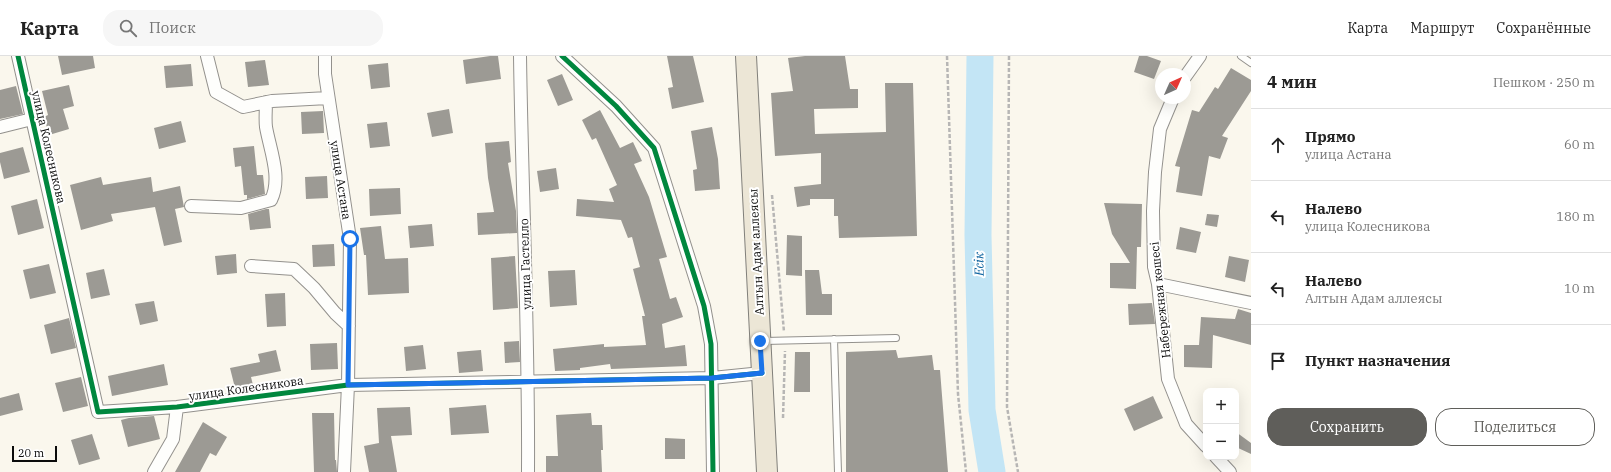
<!DOCTYPE html>
<html lang="ru">
<meta charset="utf-8">
<style>
:root{--surface:#fff;--page:#f6f6f6;--text:#222;--muted:#767676;--line:#e0e0e0;--accent:#5f5e5a}
body{margin:0;font-family:"IBM Plex Serif",serif;background:var(--page);color:var(--text)}
.controls{position:absolute;right:12px;bottom:12px;display:grid;overflow:hidden;border-radius:8px;box-shadow:0 4px 16px #0002}
.controls button{width:36px;height:36px;display:grid;place-items:center;padding:0;border:0;border-bottom:1px solid var(--line);background:var(--surface);color:var(--text);font:20px sans-serif}
.compass{position:absolute;left:1155px;top:12px;width:36px;height:36px;border-radius:50%;background:var(--surface);box-shadow:0 4px 16px #0002;rotate:45deg}
.scale{position:absolute;left:12px;bottom:10px;width:45px;box-sizing:border-box;padding-left:4px;border:2px solid #0b0b0b;border-top:0;font-size:11px;line-height:14px;white-space:nowrap;color:#0b0b0b;-webkit-text-stroke:3px #fff;paint-order:stroke}
.stop{position:absolute;width:12px;height:12px;margin:-9px;border:3px solid #1a73e8;border-radius:50%;background:#fff}
.stop.end{background:#1a73e8;border-color:#fff;box-shadow:0 1px 4px #0008}
.list{margin:0;padding:0;list-style:none}
h2{display:flex;justify-content:space-between;align-items:center;height:52px;margin:0;padding:0 16px;font-size:17px}
h2 small{font-size:13px;font-weight:400;color:var(--muted)}
.list li{display:grid;grid-template-columns:26px 1fr auto;gap:12px;align-items:center;box-sizing:border-box;height:72px;padding:0 16px;border-top:1px solid var(--line)}
.list b{display:block;font-size:15px;white-space:nowrap}
.list p{margin:0;font-size:13px;white-space:nowrap;color:var(--muted)}
.list em{font-size:13px;font-style:normal;color:var(--muted)}
.actions{display:flex;gap:8px;padding:12px 16px}
.actions a{flex:1;padding:9px 0;border:1px solid var(--accent);border-radius:16px;text-align:center;font-size:14px;color:var(--accent)}
.actions .main{background:var(--accent);color:#fff}
.icon{flex:none;width:22px;height:22px;fill:none;stroke:currentColor;stroke-width:2;stroke-linecap:round;stroke-linejoin:round}
.map{position:relative;flex:none;width:1251px;height:416px;overflow:hidden}
header{display:flex;align-items:center;gap:24px;box-sizing:border-box;height:56px;padding:0 20px;background:var(--surface);border-bottom:1px solid var(--line)}
header strong{font-size:19px}
nav{display:flex;gap:22px;margin-inline-start:auto;font-size:14px}
.search{width:280px;height:36px;background:var(--page);display:flex;align-items:center;gap:10px;box-sizing:border-box;padding:0 14px;border-radius:16px;color:var(--muted);font-size:15px}
main{display:flex}
aside{flex:1;background:var(--surface)}
.map>svg:first-child{display:block}
.lines{fill:none;stroke-linecap:round;stroke-linejoin:round}
.river{stroke:#c3e5f5;stroke-width:27}
.building{fill:#9c9a94}
.lane-casing{stroke:#93918d;stroke-width:8}
.street-casing{stroke:#93918d;stroke-width:14}
.primary-casing{stroke:#807f7a;stroke-width:22}
.path{stroke:#b7b6b5;stroke-width:2.5;stroke-dasharray:4 2;stroke-linecap:butt}
.lane{stroke:#fefefc;stroke-width:6}
.street{stroke:#fefefc;stroke-width:12}
.primary{stroke:#ece6d6;stroke-width:20}
.cycleway-casing{stroke:#fff;stroke-width:8}
.cycleway{stroke:#00873e;stroke-width:5}
.route{stroke:#1a73e8;stroke-width:5}
.labels{text-anchor:middle;dominant-baseline:central;stroke-width:4;stroke-linejoin:round;paint-order:stroke}
.street-label{font-size:12px;fill:#0b0b0b;stroke:#fff}
.water-label{font-size:13px;font-style:italic;fill:#1065a0;stroke:#fff}
</style>
<header>
<strong>Карта</strong>
<div class="search"><svg class="icon" aria-label="search" viewBox="0 0 24 24"><circle cx="10" cy="10" r="6"/><path d="M15 15l6 6"/></svg>Поиск</div>
<nav><a>Карта</a><a>Маршрут</a><a>Сохранённые</a></nav>
</header>
<main>
<div class="map">
<svg width="1251" height="416" viewBox="0 0 1251 416">
<rect width="100%" height="100%" fill="#faf7ed"/>
<g class="lines">
<path class="river" d="M980 0 978 179 982 354 992 416"/>
</g>
<path class="building" d="M58 0H93L95 12 62 19Z
M490 0H498L501 23 466 28 463 4Z
M667 0H693L704 46 672 53 668 32 673 31Z
M805 0H845L850 33H858V52L814 53 815 78 886 76 885 27H913L917 180 839 182 838 160H834V143H810V149L797 151 794 131 821 128V97L775 100 771 37 793 35 788 2Z
M1139 0H1147L1161 5 1154 23 1134 16Z
M265 4 269 29 248 31 245 6Z
M388 7 390 31 371 33 368 9Z
M191 8 193 30 166 32 164 10Z
M1231 12 1251 24V35L1222 80 1228 82 1220 103 1209 100 1202 140 1176 136 1180 111 1175 110 1192 54 1199 56 1215 31 1218 33Z
M562 18 573 44 558 50 547 24Z
M69 29 74 50 63 53 69 73 49 79 44 61 48 59 42 35Z
M16 30 23 58 0 63V34Z
M449 53 453 77 432 81 427 57Z
M600 54 620 92 633 86 642 105 634 108 649 141 667 201 659 203 670 243 676 241 683 261 662 268 665 292 685 289 687 310 611 313 610 308 580 312V314L555 315 553 293 604 288V291L646 289 642 260H645L633 213 640 211 632 181 628 182 621 164 576 160 577 143 614 146 609 133 617 129 596 82 592 84 582 64Z
M323 55 324 77 302 78 301 56Z
M181 65 186 86 159 93 154 72Z
M387 66 390 90 370 92 367 68Z
M712 71 718 103 720 133 695 135 693 114 697 113 691 75Z
M509 85 511 106 508 107 516 155 517 177 478 179 477 157 494 156 488 122 485 87Z
M254 90 257 119H263L265 138 247 143V139H244L241 110 235 111 233 92Z
M23 91 30 116 4 123 0 106V97Z
M556 112 559 133 540 136 537 115Z
M327 120 328 142 306 143 305 121Z
M101 121 103 129 151 121 153 136 180 130 184 151 175 153 182 186 164 190 155 151 111 158 113 165 81 174 70 129Z
M400 132 401 158 370 160 369 133Z
M37 143 44 172 18 179 11 150Z
M1104 147 1142 148 1141 191H1137L1136 233 1110 232V207H1130L1112 178Z
M266 153H269L271 172 250 174 248 158Z
M1207 158 1219 159 1217 171 1205 169Z
M432 168 434 190 410 192 408 170Z
M381 170 385 203 408 202 409 237 368 239 366 199H364L360 172Z
M1180 171 1201 176 1196 197 1176 193Z
M787 179 802 180V220L786 219Z
M334 188 335 210 313 211 312 189Z
M236 198 237 217 217 219 215 200Z
M515 200 518 252 493 254 491 202Z
M1229 200 1249 204 1245 226 1225 221Z
M49 208 56 237 30 243 23 214Z
M104 213 110 239 91 243 86 217Z
M575 214 577 249 550 251 548 215Z
M805 214H819L822 238H832V259H806Z
M285 237 286 270 267 271 265 238Z
M154 245 158 265 140 269 135 248Z
M1152 247 1155 268 1129 269 1128 248Z
M1238 253 1251 257V289L1213 279 1212 312 1184 311V289H1199L1201 261 1235 263Z
M69 262 76 292 51 298 44 269Z
M519 285 520 306 505 307 504 286Z
M337 287 338 313 311 314 310 288Z
M423 289 426 313 406 315 404 291Z
M276 294 281 315 251 321 253 329 235 332 230 312 260 306 258 298Z
M481 294 483 315 459 317 457 296Z
M896 294 898 302 932 299 934 314H940L948 416H846V296Z
M795 296H810V336H794Z
M164 308 168 329 112 340 108 320Z
M81 321 88 350 63 356 55 327Z
M19 337 23 354 0 360V342Z
M1153 340 1163 362 1134 375 1124 353Z
M486 349 489 377 451 379 449 352Z
M410 351 412 379 391 380 397 416H369L364 390 379 387 377 352Z
M312 357H334L335 404H336L337 416H314Z
M591 357 592 369H602L603 394H601L602 416H546V400H558L556 359Z
M154 360 160 383 128 391 121 364 129 362Z
M203 366 227 381 216 400 210 397 200 416H175Z
M1236 376 1251 387V398L1236 391Z
M92 378 100 403 79 409 71 384Z
M665 382 685 383V403H665Z"/>
<g class="lines">
<defs>
<path id="lane" d="M1241 0 1251 7
M834 283 838 416
M764 285 896 282"/>
<path id="street" d="M18 0 98 356 177 351 348 329 712 322 762 317
M207 0 216 36 243 51 272 45 328 42
M325 0V18L350 183 348 329 344 416
M520 0C522 139 529 277 528 416
M562 0 616 50 654 92 704 250 711 288 713 416
M1185 21 1200 0
M1173 42 1160 73 1155 116 1153 155 1154 211 1158 228 1168 323 1186 368 1206 390
M0 71 32 63
M191 150 241 152 271 144C282 122 270 94 266 71 265 63 266 54 266 46
M251 210 294 213 314 232 335 257 349 270
M1158 228 1251 247
M1216 401 1230 416
M154 416 173 383 177 351"/>
<path id="primary" d="M746 0 767 416"/>
</defs>
<use href="#lane" class="lane-casing"/>
<use href="#street" class="street-casing"/>
<use href="#primary" class="primary-casing"/>
<path class="path" d="M947 0 958 338 966 416
M1009 0 1007 351 1018 416
M772 139 784 276
M783 362 785 295"/>
<use href="#lane" class="lane"/>
<use href="#street" class="street"/>
<use href="#primary" class="primary"/>
<defs>
<path id="cycleway" d="M18 0 98 356 177 351 348 329 712 322 762 317
M562 0 616 50 654 92 704 250 711 288 713 416"/>
</defs>
<use href="#cycleway" class="cycleway-casing"/>
<use href="#cycleway" class="cycleway"/>
</g>
<g class="lines">
<path class="route" d="M350 183 348 329 712 322 762 317 760 285"/>
</g>
<g class="labels">
<g class="street-label">
<text transform="translate(49 91) rotate(77)">улица Колесникова</text>
<text transform="translate(341 124) rotate(81)">улица Астана</text>
<text transform="translate(756 196) rotate(-93)">Алтын Адам аллеясы</text>
<text transform="translate(525 208) rotate(-92)">улица Гастелло</text>
<text transform="translate(1160 244) rotate(-96)">Набережная көшесі</text>
<text transform="translate(246 332) rotate(-8)">улица Колесникова</text>
</g>
<g class="water-label">
<text transform="translate(979 208) rotate(-91)">Есік</text>
</g>
</g>
</svg>
<div class="controls">
<button>+</button>
<button>−</button>
</div>
<svg class="compass" viewBox="-18 -18 36 36"><path d="M0-13l5 13h-10z" fill="#e53935"/><path d="M0 13l5-13h-10z" fill="#767676"/></svg>
<div class="scale">20 m</div>
<div class="stop" style="left:350px;top:183px"></div>
<div class="stop end" style="left:760px;top:285px"></div>
</div>
<aside>
<h2>4 мин<small>Пешком · 250 m</small></h2>
<ul class="list">
<li><svg class="icon" aria-label="ahead" viewBox="0 0 24 24"><path d="M12 20V5M6 11l6-6 6 6"/></svg><div><b>Прямо</b><p>улица Астана</p></div><em>60 m</em></li>
<li><svg class="icon" aria-label="left" viewBox="0 0 24 24"><path d="M17 20v-9H6M10 6l-5 5 5 5"/></svg><div><b>Налево</b><p>улица Колесникова</p></div><em>180 m</em></li>
<li><svg class="icon" aria-label="left" viewBox="0 0 24 24"><path d="M17 20v-9H6M10 6l-5 5 5 5"/></svg><div><b>Налево</b><p>Алтын Адам аллеясы</p></div><em>10 m</em></li>
<li><svg class="icon" aria-label="arrive" viewBox="0 0 24 24"><path d="M6 21V4h12l-3 4 3 4H6"/></svg><div><b>Пункт назначения</b></div></li>
</ul>
<div class="actions"><a class="main">Сохранить</a><a>Поделиться</a></div>
</aside>
</main>
